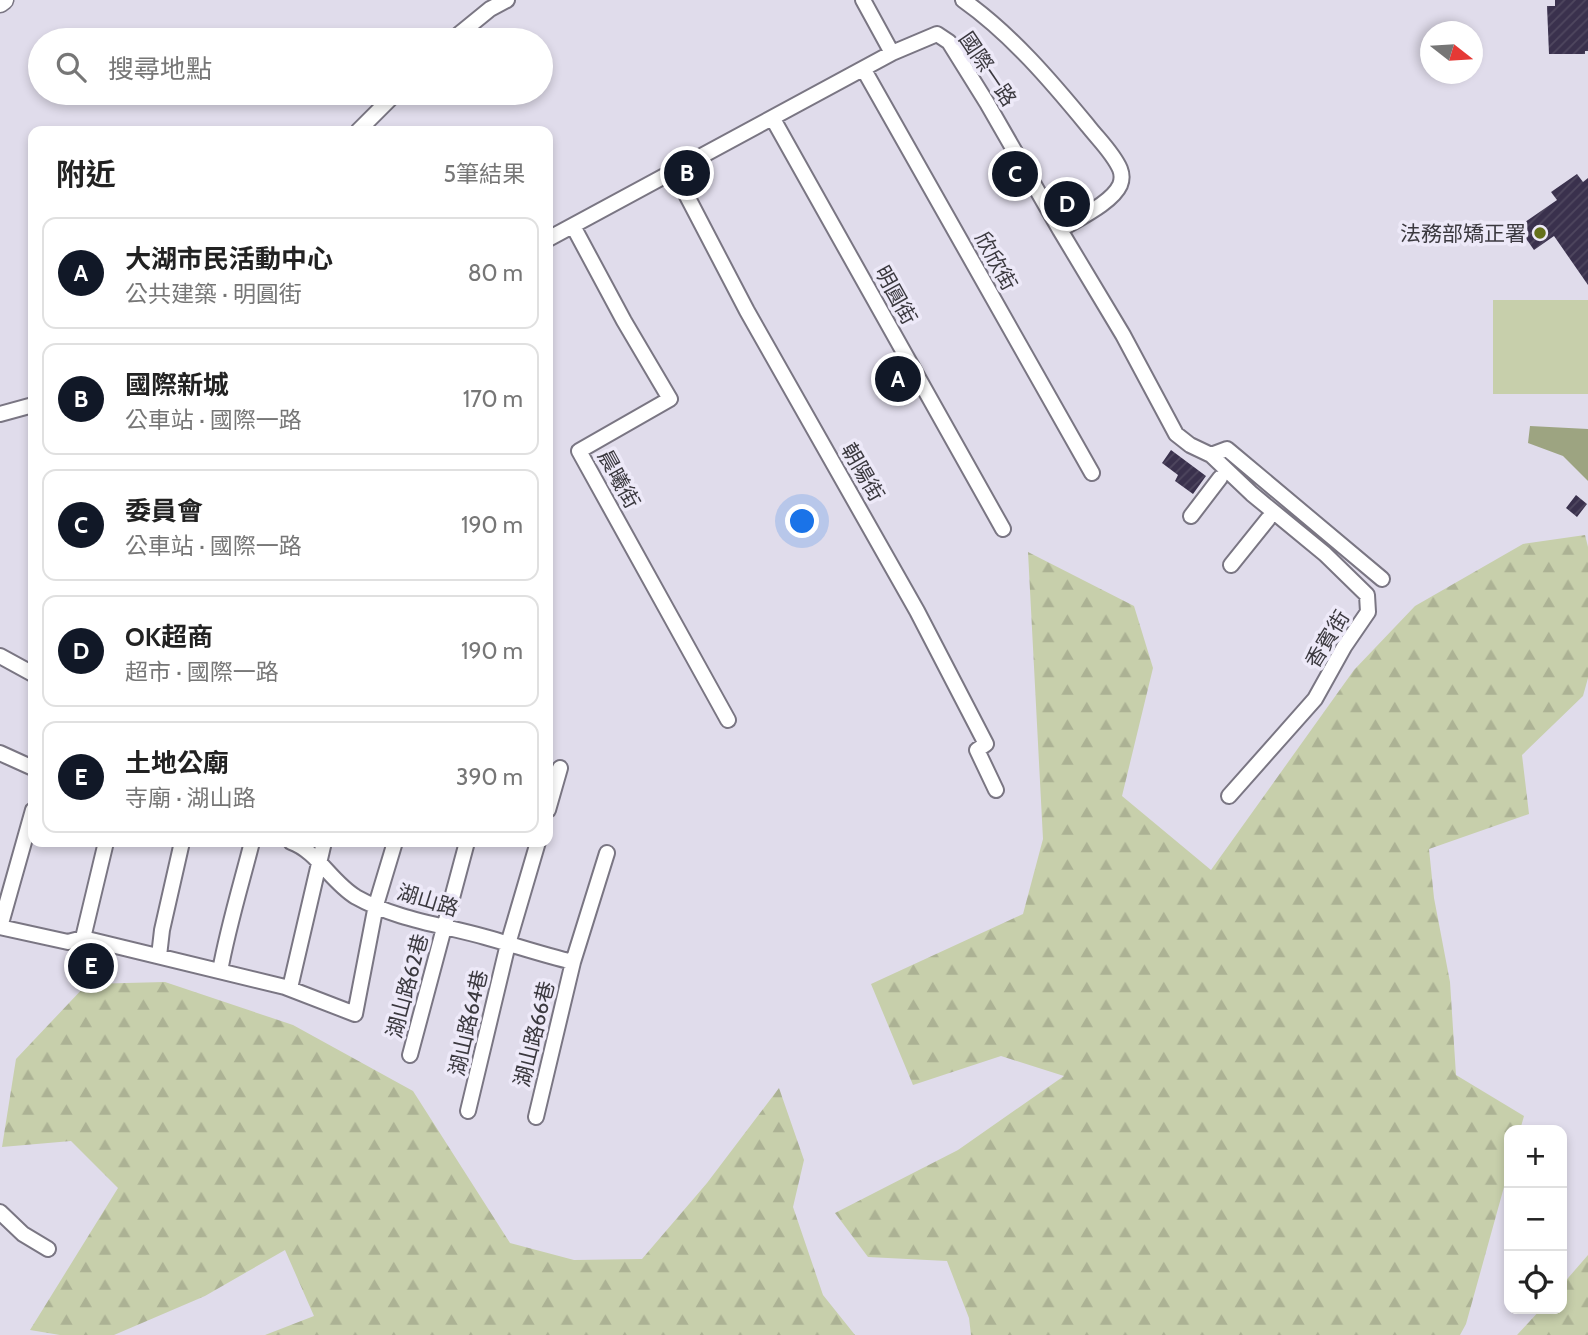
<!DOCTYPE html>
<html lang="zh-TW">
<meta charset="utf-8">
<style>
:root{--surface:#fff;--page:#f6f6f6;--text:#222;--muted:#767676;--line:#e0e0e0;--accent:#111827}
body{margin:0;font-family:Cabin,"Noto Sans TC",sans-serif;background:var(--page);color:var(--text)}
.controls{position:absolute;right:21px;bottom:21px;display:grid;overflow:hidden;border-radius:14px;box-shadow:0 4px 10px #0003}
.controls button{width:63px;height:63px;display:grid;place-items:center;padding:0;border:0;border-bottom:2px solid var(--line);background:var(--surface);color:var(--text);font:35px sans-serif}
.compass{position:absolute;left:1420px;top:21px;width:63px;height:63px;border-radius:50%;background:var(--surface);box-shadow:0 4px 10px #0003;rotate:107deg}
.you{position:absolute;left:803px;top:522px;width:24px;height:24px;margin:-18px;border:5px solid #fff;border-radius:50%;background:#1a73e8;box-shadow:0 0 0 10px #1a73e833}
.badge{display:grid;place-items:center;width:46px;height:46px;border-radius:50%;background:var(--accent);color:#fff;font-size:23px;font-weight:700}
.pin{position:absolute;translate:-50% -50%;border:4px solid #fff;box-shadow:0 2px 7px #0006}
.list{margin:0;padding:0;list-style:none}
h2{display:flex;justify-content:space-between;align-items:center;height:91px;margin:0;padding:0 28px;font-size:30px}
h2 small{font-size:23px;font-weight:400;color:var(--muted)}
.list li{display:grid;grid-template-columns:46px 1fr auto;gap:21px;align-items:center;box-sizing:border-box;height:112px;margin:0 14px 14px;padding:0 14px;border:2px solid var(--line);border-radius:14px}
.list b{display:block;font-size:26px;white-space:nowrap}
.list p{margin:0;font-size:23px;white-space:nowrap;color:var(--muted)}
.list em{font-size:23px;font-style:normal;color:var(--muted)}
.icon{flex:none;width:38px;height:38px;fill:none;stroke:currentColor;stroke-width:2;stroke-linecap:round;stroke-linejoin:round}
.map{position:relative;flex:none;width:1588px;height:1335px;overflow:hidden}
.search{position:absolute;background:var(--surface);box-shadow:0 4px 10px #0003;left:28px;top:28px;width:525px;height:77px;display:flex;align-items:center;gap:18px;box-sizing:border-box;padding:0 24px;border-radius:38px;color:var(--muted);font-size:26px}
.panel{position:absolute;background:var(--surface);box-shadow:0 4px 10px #0003;left:28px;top:126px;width:525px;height:721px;border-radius:14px}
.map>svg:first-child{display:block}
.forest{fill:url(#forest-firs)}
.garden{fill:#c7cfab}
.water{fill:#9da481}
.building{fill:url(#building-hatch)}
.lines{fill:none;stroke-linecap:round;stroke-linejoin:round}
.minor-casing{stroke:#7a7683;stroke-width:18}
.tertiary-casing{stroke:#7a7683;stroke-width:21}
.minor{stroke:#fff;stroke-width:14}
.tertiary{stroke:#fff;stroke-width:18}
.poi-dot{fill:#65711b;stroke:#ede9f8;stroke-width:2.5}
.labels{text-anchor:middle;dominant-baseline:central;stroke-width:7;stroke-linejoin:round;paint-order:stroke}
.street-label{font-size:21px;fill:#3b393f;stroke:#ede9f8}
.poi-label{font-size:21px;fill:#3b393f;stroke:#ede9f8;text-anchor:end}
</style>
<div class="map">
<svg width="1588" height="1335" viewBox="0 0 1588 1335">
<defs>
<pattern id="forest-firs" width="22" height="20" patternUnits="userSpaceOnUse" patternTransform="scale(1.75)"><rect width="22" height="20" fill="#c7cfab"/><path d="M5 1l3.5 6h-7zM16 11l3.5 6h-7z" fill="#acb294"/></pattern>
<pattern id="building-hatch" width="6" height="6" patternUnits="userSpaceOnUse" patternTransform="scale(1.75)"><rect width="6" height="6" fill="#3a314d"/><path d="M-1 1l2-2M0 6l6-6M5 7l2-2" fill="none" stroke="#4f475f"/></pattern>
</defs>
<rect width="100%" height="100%" fill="#e0dceb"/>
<path class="forest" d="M1585 535 1588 547V678L1583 696 1522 755 1529 814 1429 849 1434 898 1450 982 1456 1075 1524 1116 1520 1130H1509V1169L1466 1324 1460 1335H971L969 1318 947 1261 868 1257 835 1213 958 1150 1064 1076 1001 1056 913 1085 871 984 1023 914 1043 839 1028 552 1134 606 1153 668 1122 796 1211 870 1354 670 1415 606 1523 544Z
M165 982 293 1025 413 1091 510 1243 574 1260 642 1259 707 1183 779 1088 804 1160 793 1207 823 1295 855 1335H265L314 1316 285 1250 205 1296 114 1335H60L30 1330 118 1188 71 1141 2 1147 16 1059 87 984Z
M1588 1255V1335H1517L1541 1309H1562V1285Z"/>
<path class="garden" d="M1493 300H1588V394H1493Z"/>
<path class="water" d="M1530 426 1588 429V481L1563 456 1528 443Z"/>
<path class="building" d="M1555 0H1588V51H1585V54H1549L1547 6H1555Z
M1577 174 1583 182 1588 178V285L1554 236 1534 250 1518 227 1557 200 1551 192Z
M1171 450 1206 476 1193 494 1175 481 1178 475 1162 463Z
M1576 495 1587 504 1577 517 1566 508Z"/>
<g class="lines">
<defs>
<path id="minor" d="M863 0 892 53
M452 40 490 9 507 0
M864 70 1092 473
M773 119 1003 529
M358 131 396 93
M675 173 747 311 917 611 986 744 977 750 996 790
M573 226 624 321 670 399 579 451 728 720
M1060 230 1123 335 1176 434 1190 445 1211 455 1227 449 1382 579
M548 239 892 53 937 34 949 42 987 103 1060 230C1077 219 1112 203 1120 185 1122 180 1122 174 1120 169 1113 153 1099 140 1088 126 1051 81 1011 34 963 0
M0 414 33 405
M1211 455 1252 494 1325 554 1367 595 1368 612 1344 647 1315 699 1229 796
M1191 516 1220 478
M1231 565 1268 519
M0 656 33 674
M0 753 33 768
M548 810 560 768
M291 842C317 851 331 882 356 897 395 919 442 925 485 937 514 945 543 955 573 962
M0 927 68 942 83 938 285 987 355 1014 376 905 395 842
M0 927 33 810
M83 938 106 842
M159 956 162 930 182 842
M220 971C228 927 241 885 252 842
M290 988 324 842
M410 1055 467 842
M468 1111 508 944 538 842
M536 1117 573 962 607 853
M0 1212 23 1234 48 1249"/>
<path id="tertiary" d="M0 3 4 0"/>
</defs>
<use href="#minor" class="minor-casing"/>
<use href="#tertiary" class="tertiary-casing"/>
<use href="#minor" class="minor"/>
<use href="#tertiary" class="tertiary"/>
</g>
<circle class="poi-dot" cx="1540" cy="233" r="7"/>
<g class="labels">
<g class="street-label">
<text transform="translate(988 69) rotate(56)">國際一路</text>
<text transform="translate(996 261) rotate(61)">欣欣街</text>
<text transform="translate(896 295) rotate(61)">明圓街</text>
<text transform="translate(863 472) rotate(60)">朝陽街</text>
<text transform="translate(619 479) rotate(61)">晨曦街</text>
<text transform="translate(1327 639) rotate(-58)">香賓街</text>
<text transform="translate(428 900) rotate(17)">湖山路</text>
<text transform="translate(407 986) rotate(-75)">湖山路62巷</text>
<text transform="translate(468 1023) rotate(-77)">湖山路64巷</text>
<text transform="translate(534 1034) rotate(-76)">湖山路66巷</text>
</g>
<g class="poi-label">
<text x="1526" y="233">法務部矯正署</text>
</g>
</g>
</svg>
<div class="controls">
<button>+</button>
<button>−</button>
<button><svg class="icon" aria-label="locate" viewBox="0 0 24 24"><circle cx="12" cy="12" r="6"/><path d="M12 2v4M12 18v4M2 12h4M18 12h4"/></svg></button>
</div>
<svg class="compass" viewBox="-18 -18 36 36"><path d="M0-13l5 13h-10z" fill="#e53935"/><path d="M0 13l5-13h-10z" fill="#767676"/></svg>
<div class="you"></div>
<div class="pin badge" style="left:898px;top:379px">A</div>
<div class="pin badge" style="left:687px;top:173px">B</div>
<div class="pin badge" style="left:1015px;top:174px">C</div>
<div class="pin badge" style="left:1067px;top:204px">D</div>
<div class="pin badge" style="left:91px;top:966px">E</div>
<div class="search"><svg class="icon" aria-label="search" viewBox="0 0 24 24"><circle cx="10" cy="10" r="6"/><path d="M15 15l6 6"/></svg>搜尋地點</div>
<section class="panel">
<h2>附近<small>5筆結果</small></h2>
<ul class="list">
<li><span class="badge">A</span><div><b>大湖市民活動中心</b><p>公共建築 · 明圓街</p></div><em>80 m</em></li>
<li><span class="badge">B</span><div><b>國際新城</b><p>公車站 · 國際一路</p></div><em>170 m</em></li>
<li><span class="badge">C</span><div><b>委員會</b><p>公車站 · 國際一路</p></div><em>190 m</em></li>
<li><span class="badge">D</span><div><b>OK超商</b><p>超市 · 國際一路</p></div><em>190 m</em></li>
<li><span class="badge">E</span><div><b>土地公廟</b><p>寺廟 · 湖山路</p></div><em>390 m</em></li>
</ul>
</section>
</div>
